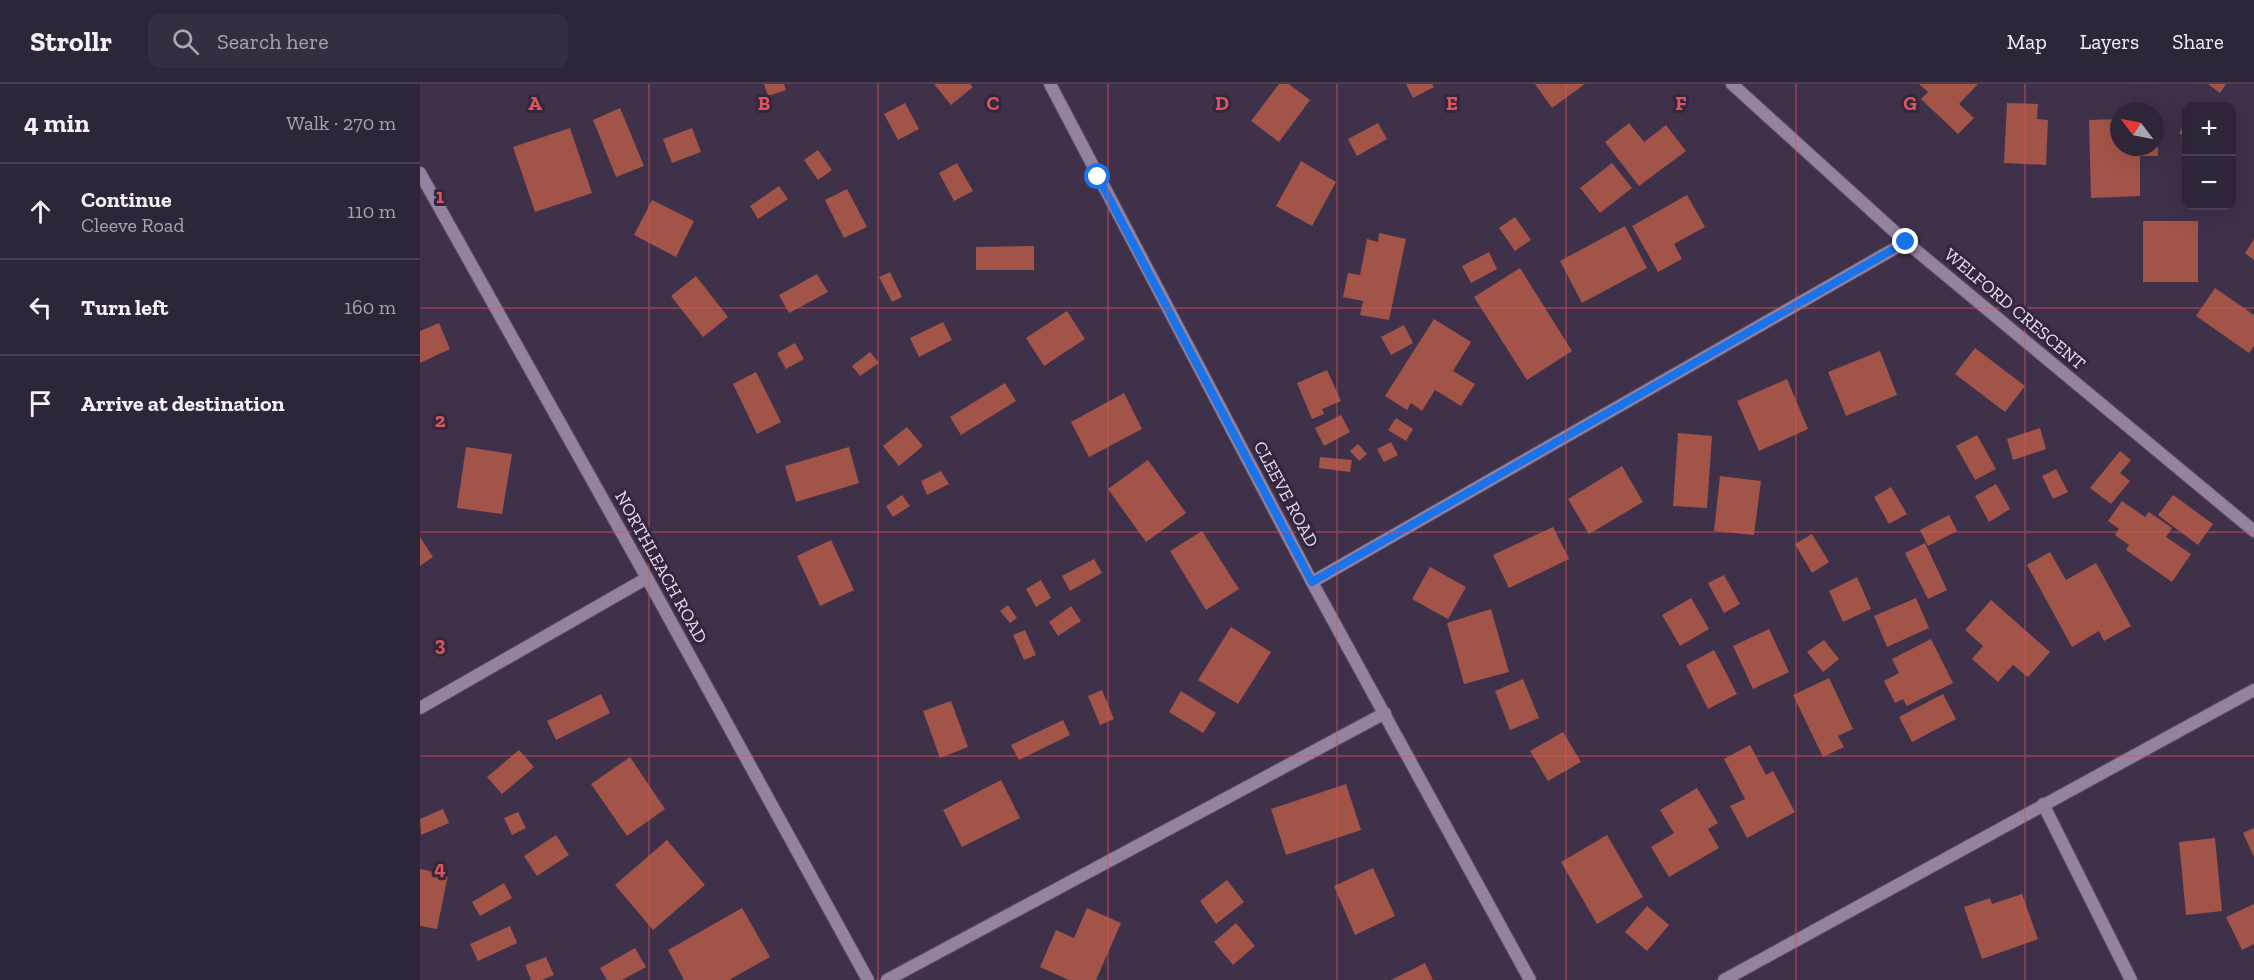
<!DOCTYPE html>
<meta charset="utf-8">
<style>
:root{--surface:#2f2538;--page:#372d40;--text:#f1f3f6;--muted:#a7a5ae;--line:#4a4253}
body{margin:0;font-family:"Zilla Slab",serif;background:var(--page);color:var(--text)}
.controls{position:absolute;right:18px;top:18px;display:grid;overflow:hidden;border-radius:12px;box-shadow:0 6px 24px #0002}
.controls button{width:54px;height:54px;display:grid;place-items:center;padding:0;border:0;border-bottom:2px solid var(--line);background:var(--surface);color:var(--text);font:30px sans-serif}
.compass{position:absolute;left:1690px;top:18px;width:54px;height:54px;border-radius:50%;background:var(--surface);box-shadow:0 6px 24px #0002;rotate:302deg}
.stop{position:absolute;width:18px;height:18px;margin:-14px;border:4px solid #1a73e8;border-radius:50%;background:#fff}
.stop.end{background:#1a73e8;border-color:#fff;box-shadow:0 2px 6px #0008}
.list{margin:0;padding:0;list-style:none}
h2{display:flex;justify-content:space-between;align-items:center;height:78px;margin:0;padding:0 24px;font-size:26px}
h2 small{font-size:20px;font-weight:400;color:var(--muted)}
.list li{display:grid;grid-template-columns:39px 1fr auto;gap:18px;align-items:center;box-sizing:border-box;height:96px;padding:0 24px;border-top:2px solid var(--line)}
.list b{display:block;font-size:22px;white-space:nowrap}
.list p{margin:0;font-size:20px;white-space:nowrap;color:var(--muted)}
.list em{font-size:20px;font-style:normal;color:var(--muted)}
.icon{flex:none;width:33px;height:33px;fill:none;stroke:currentColor;stroke-width:2;stroke-linecap:round;stroke-linejoin:round}
.map{position:relative;flex:none;width:1834px;height:896px;overflow:hidden}
header{display:flex;align-items:center;gap:36px;box-sizing:border-box;height:84px;padding:0 30px;background:var(--surface);border-bottom:2px solid var(--line)}
header strong{font-size:28px}
nav{display:flex;gap:33px;margin-inline-start:auto;font-size:21px}
.search{width:420px;height:54px;background:var(--page);display:flex;align-items:center;gap:15px;box-sizing:border-box;padding:0 21px;border-radius:12px;color:var(--muted);font-size:22px}
main{display:flex}
aside{flex:1;background:var(--surface)}
.map>svg:first-child{display:block}
.building{fill:#a15447}
.lines{fill:none;stroke-linecap:round;stroke-linejoin:round}
.minor-casing{stroke:#5c4f65;stroke-width:14}
.minor{stroke:#9382a0;stroke-width:12}
.route{stroke:#1a73e8;stroke-width:8}
.grid{fill:none;stroke:#da565a;stroke-width:1.5;stroke-opacity:0.55}
.labels{text-anchor:middle;dominant-baseline:central;stroke-width:6;stroke-linejoin:round;paint-order:stroke}
.street-label{font-size:18px;fill:#e7deee;stroke:#35263f}
.grid-label{font-size:20px;text-anchor:middle;font-weight:bold;fill:#da565a;stroke:#35263f;stroke-width:6;stroke-linejoin:round;paint-order:stroke}
</style>
<header>
<strong>Strollr</strong>
<div class="search"><svg class="icon" aria-label="search" viewBox="0 0 24 24"><circle cx="10" cy="10" r="6"/><path d="M15 15l6 6"/></svg>Search here</div>
<nav><a>Map</a><a>Layers</a><a>Share</a></nav>
</header>
<main>
<aside>
<h2>4 min<small>Walk · 270 m</small></h2>
<ul class="list">
<li><svg class="icon" aria-label="ahead" viewBox="0 0 24 24"><path d="M12 20V5M6 11l6-6 6 6"/></svg><div><b>Continue</b><p>Cleeve Road</p></div><em>110 m</em></li>
<li><svg class="icon" aria-label="left" viewBox="0 0 24 24"><path d="M17 20v-9H6M10 6l-5 5 5 5"/></svg><div><b>Turn left</b></div><em>160 m</em></li>
<li><svg class="icon" aria-label="arrive" viewBox="0 0 24 24"><path d="M6 21V4h12l-3 4 3 4H6"/></svg><div><b>Arrive at destination</b></div></li>
</ul>
</aside>
<div class="map">
<svg width="1834" height="896" viewBox="0 0 1834 896">
<rect width="100%" height="100%" fill="#3f314a"/>
<path class="building" d="M344 0H364L366 6 348 12Z
M514 0H550L553 3 531 21Z
M859 0H869L890 16 859 58 831 37Z
M986 0H1012L1014 3 993 14Z
M1115 0H1165L1132 24Z
M1499 0H1558L1539 20 1554 34 1538 50 1501 15 1508 8Z
M1788 0H1806L1800 9Z
M485 19 499 45 478 56 464 30Z
M1587 19 1618 20 1617 35 1628 36 1626 81 1584 79Z
M200 24 224 82 196 93 173 36Z
M1699 35V63H1735V43H1737L1738 72H1720V112L1671 114 1669 36Z
M1766 37V54L1759 49Z
M958 39 967 55 937 72 928 55Z
M1209 39 1224 58 1246 41 1266 67 1219 102 1185 58Z
M150 44 172 109 115 128 93 63Z
M272 44 281 68 252 79 243 55Z
M398 66 412 86 398 96 384 76Z
M881 77 916 98 892 142 856 122Z
M537 79 553 107 534 117 519 89Z
M1192 79 1212 104 1180 129 1160 104Z
M359 102 368 115 338 135 330 122Z
M427 105 447 143 424 154 405 116Z
M1267 111 1285 143 1254 160 1262 175 1238 188 1212 142Z
M232 116 274 137 256 173 214 151Z
M1095 133 1111 156 1095 167 1079 144Z
M1723 137H1778V198H1723Z
M1205 142 1227 184 1162 219 1140 177Z
M959 149 986 155 969 236 940 231 943 217 923 213 928 189 940 191 947 155 958 158Z
M1834 155V176L1825 169Z
M614 162V186H556V163Z
M1069 168 1077 185 1051 199 1042 182Z
M1100 184 1152 267 1107 296 1054 213Z
M470 188 482 213 472 218 459 193Z
M397 190 408 208 369 229 359 211Z
M276 192 308 233 283 253 251 212Z
M1795 204 1834 231V262L1829 269 1776 232Z
M647 227 665 255 624 282 606 254Z
M1014 235 1051 258 1033 287 1055 300 1041 322 1015 306 1002 327 991 319 987 326 965 312Z
M523 238 532 256 499 273 490 254Z
M19 239 30 265 0 279V247Z
M984 241 993 259 971 271 961 253Z
M375 259 384 275 366 285 357 269Z
M1555 264 1605 302 1585 328 1535 290Z
M1460 267 1477 311 1426 332 1408 288Z
M450 268 459 279 440 292 432 282Z
M907 286 921 317 902 325 904 330 892 335 877 299Z
M336 288 361 338 337 350 313 300Z
M1367 295 1388 345 1339 367 1317 317Z
M585 299 596 317 541 351 530 333Z
M704 309 722 345 669 373 651 338Z
M921 331 930 348 904 362 895 344Z
M976 334 993 345 986 357 968 346Z
M487 343 503 362 479 382 463 362Z
M1620 344 1626 365 1593 376 1587 355Z
M1258 349 1292 352 1287 424 1253 422Z
M1557 351 1576 385 1555 396 1536 362Z
M971 358 978 371 964 378 957 365Z
M938 360 947 370 939 377 930 367Z
M46 363 92 370 82 430 37 424Z
M429 363 439 399 376 418 365 382Z
M1700 367 1711 376 1700 389 1710 397 1691 420 1670 404Z
M900 373 932 376 930 388 899 384Z
M728 376 766 429 726 458 688 405Z
M1202 382 1223 418 1169 450 1148 415Z
M1636 385 1648 408 1633 415 1622 392Z
M521 387 529 400 507 411 501 397Z
M1300 392 1341 397 1334 451 1294 447Z
M1576 400 1590 425 1569 438 1555 412Z
M1471 403 1487 430 1469 440 1454 413Z
M482 411 490 422 473 433 466 422Z
M1753 411 1793 440 1778 461 1738 431Z
M1702 417 1725 433 1729 428 1752 444 1746 453 1771 470 1752 498 1706 466 1709 461 1695 451 1699 445 1688 437Z
M1529 431 1537 447 1508 462 1500 446Z
M1133 443 1149 475 1089 504 1073 471Z
M782 447 819 505 786 526 750 467Z
M1392 450 1409 478 1392 489 1375 460Z
M0 453 13 473 0 482Z
M411 456 434 506 400 522 377 472Z
M1505 459 1527 506 1508 515 1485 469Z
M1630 468 1646 496 1676 479 1711 542 1684 557 1679 547 1652 563 1607 481Z
M674 475 682 489 650 507 642 492Z
M1010 483 1046 503 1028 535 992 515Z
M1304 491 1320 520 1304 529 1288 499Z
M1437 493 1451 525 1423 538 1409 507Z
M621 496 631 514 616 523 606 505Z
M1271 514 1289 545 1260 562 1242 531Z
M1496 514 1509 544 1467 563 1454 532Z
M1571 516 1630 568 1608 593 1593 581 1578 598 1552 575 1563 562 1545 546Z
M588 521 597 534 590 539 580 527Z
M651 522 661 537 638 552 629 538Z
M1071 525 1089 588 1044 600 1027 539Z
M811 543 851 568 818 620 778 596Z
M1349 545 1369 588 1333 605 1313 562Z
M605 546 616 571 604 576 593 551Z
M1511 555 1533 599 1487 622 1483 615 1475 619 1464 597 1479 589 1472 575Z
M1404 556 1419 575 1403 588 1387 568Z
M1294 566 1317 610 1288 625 1266 581Z
M1409 594 1433 645 1418 652 1424 663 1403 673 1373 611Z
M1103 595 1119 634 1090 646 1075 607Z
M682 606 694 635 680 641 668 612Z
M761 607 796 629 783 649 749 628Z
M181 610 190 629 136 656 127 637Z
M1523 610 1536 635 1492 658 1479 633Z
M531 617 548 663 520 674 503 627Z
M643 636 650 651 599 676 591 661Z
M1143 648 1161 678 1128 697 1110 667Z
M1330 661 1346 691 1353 687 1375 728 1327 754 1310 722 1325 715 1304 675Z
M99 666 114 683 82 710 67 693Z
M210 673 245 725 207 752 171 700Z
M581 696 600 734 542 763 523 726Z
M926 700 941 746 866 771 851 725Z
M1277 704 1298 739 1288 745 1299 764 1249 793 1231 763 1254 749 1240 726Z
M23 725 29 739 1 751 0 735Z
M98 728 106 744 92 751 84 734Z
M1834 744V773L1823 749Z
M136 751 149 771 117 792 104 772Z
M1187 751 1223 813 1177 840 1141 778Z
M1795 754 1802 827 1766 831 1759 758Z
M247 756 285 801 233 846 195 801Z
M953 784 975 832 935 851 914 802Z
M0 785 28 791 17 845 0 842Z
M807 796 824 818 796 840 780 817Z
M84 799 92 814 60 832 52 818Z
M1602 810 1618 855 1562 875 1544 823 1570 814 1572 820Z
M1834 820V860L1822 866 1806 833Z
M1227 822 1249 841 1227 867 1205 848Z
M322 824 350 873 309 896H264L248 866Z
M667 824 701 839 676 896H649L620 883 636 846 654 854Z
M816 839 835 862 813 881 794 858Z
M90 842 97 859 58 877 50 860Z
M215 864 226 883 202 896H187L180 884Z
M126 873 134 891 122 896H111L105 881Z
M1005 879 1013 896H971Z"/>
<g class="lines">
<defs>
<path id="minor" d="M630 0 892 498 1110 896
M1312 0 1486 158 1834 447
M0 89 227 494 448 896
M892 498 1486 158
M0 624 227 494
M1623 720 1711 896
M467 896 965 629
M1304 896 1834 606"/>
</defs>
<use href="#minor" class="minor-casing"/>
<use href="#minor" class="minor"/>
</g>
<g class="lines">
<path class="route" d="M678 93 892 498 1486 158"/>
</g>
<path class="grid" d="M229 0V896M458 0V896M688 0V896M917 0V896M1146 0V896M1376 0V896M1605 0V896M0 224H1834M0 448H1834M0 672H1834"/>
<g class="labels">
<g class="street-label">
<text transform="translate(1595 225) rotate(40)">WELFORD CRESCENT</text>
<text transform="translate(866 410) rotate(62)">CLEEVE ROAD</text>
<text transform="translate(241 483) rotate(61)">NORTHLEACH ROAD</text>
</g>
</g>
<g class="grid-label">
<text x="115" y="26">A</text>
<text x="344" y="26">B</text>
<text x="573" y="26">C</text>
<text x="802" y="26">D</text>
<text x="1032" y="26">E</text>
<text x="1261" y="26">F</text>
<text x="1490" y="26">G</text>
<text x="20" y="119">1</text>
<text x="20" y="343">2</text>
<text x="20" y="567">3</text>
<text x="20" y="791">4</text>
</g>
</svg>
<div class="controls">
<button>+</button>
<button>−</button>
</div>
<svg class="compass" viewBox="-18 -18 36 36"><path d="M0-13l5 13h-10z" fill="#e53935"/><path d="M0 13l5-13h-10z" fill="#a7a5ae"/></svg>
<div class="stop" style="left:678px;top:93px"></div>
<div class="stop end" style="left:1486px;top:158px"></div>
</div>
</main>
